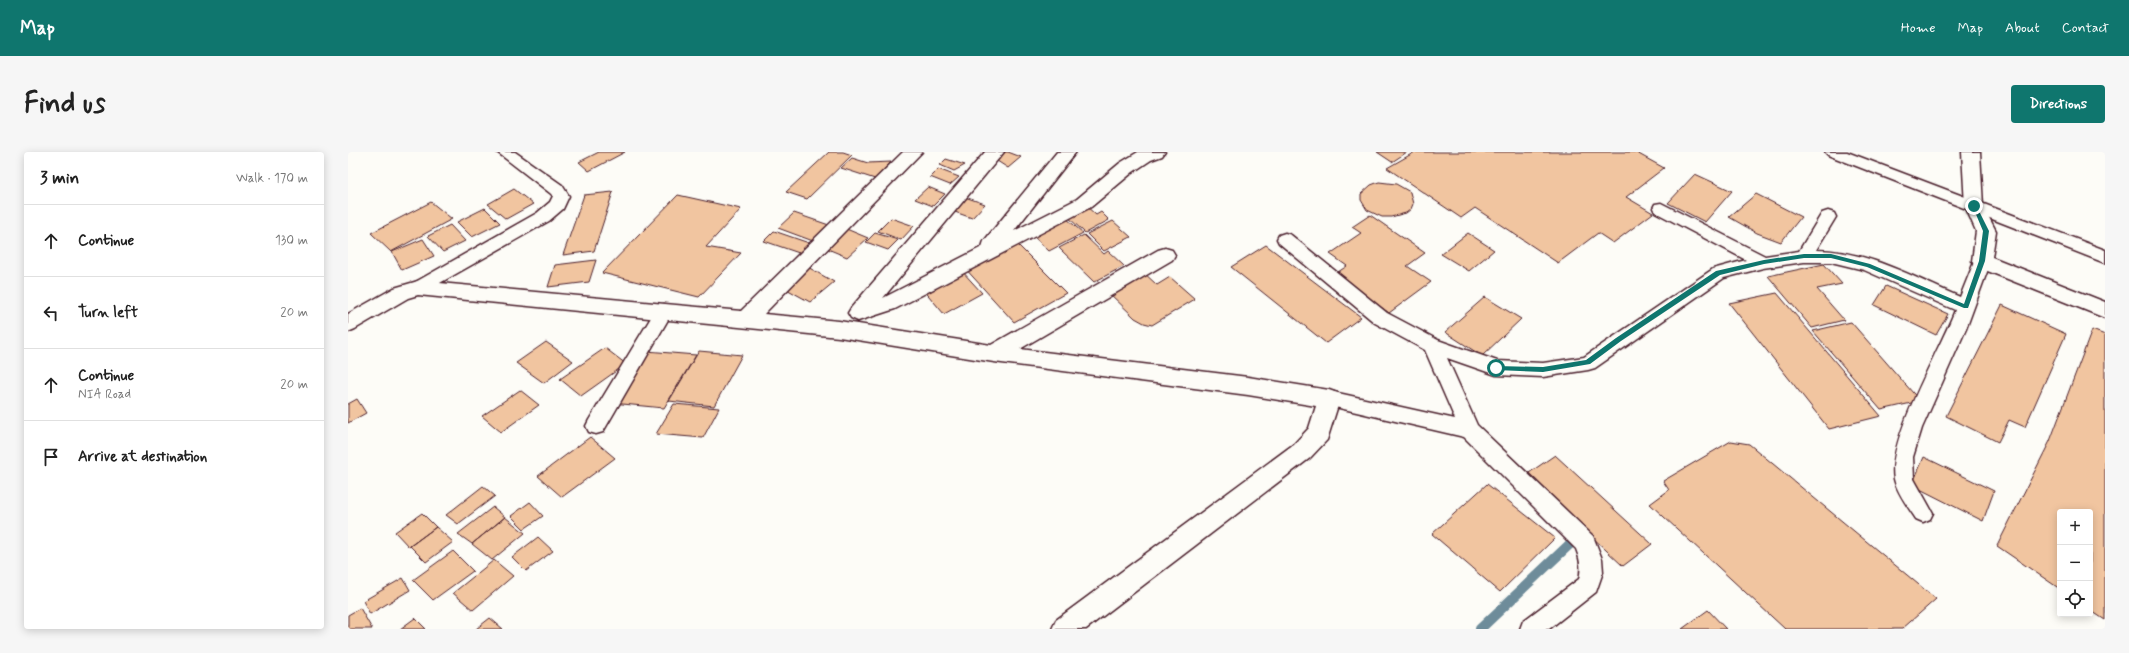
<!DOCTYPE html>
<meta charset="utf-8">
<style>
:root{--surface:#fff;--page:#f6f6f6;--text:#222;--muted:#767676;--line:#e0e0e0;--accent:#0f766e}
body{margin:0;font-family:Mynerve,sans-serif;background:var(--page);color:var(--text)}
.controls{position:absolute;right:12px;bottom:12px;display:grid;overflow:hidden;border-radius:4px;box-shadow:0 2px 10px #0003}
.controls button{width:36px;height:36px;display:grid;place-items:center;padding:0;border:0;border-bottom:1px solid var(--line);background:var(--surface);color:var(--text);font:20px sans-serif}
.stop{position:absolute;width:12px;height:12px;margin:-9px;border:3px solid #0f766e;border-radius:50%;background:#fff}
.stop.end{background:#0f766e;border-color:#fff;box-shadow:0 1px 4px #0008}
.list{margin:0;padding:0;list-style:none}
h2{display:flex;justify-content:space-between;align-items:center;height:52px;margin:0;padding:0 16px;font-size:17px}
h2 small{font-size:13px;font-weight:400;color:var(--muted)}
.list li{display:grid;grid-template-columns:26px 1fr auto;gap:12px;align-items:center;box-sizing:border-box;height:72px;padding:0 16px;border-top:1px solid var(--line)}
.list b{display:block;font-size:15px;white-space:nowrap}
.list p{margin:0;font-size:13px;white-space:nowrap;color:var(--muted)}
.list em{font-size:13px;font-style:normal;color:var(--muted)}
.icon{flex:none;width:22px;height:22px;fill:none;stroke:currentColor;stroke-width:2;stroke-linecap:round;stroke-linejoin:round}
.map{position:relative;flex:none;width:1757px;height:477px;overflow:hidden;border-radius:4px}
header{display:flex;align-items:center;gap:24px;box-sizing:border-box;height:56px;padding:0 20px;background:var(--accent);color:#fff}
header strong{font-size:19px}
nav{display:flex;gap:22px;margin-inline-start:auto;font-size:14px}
.intro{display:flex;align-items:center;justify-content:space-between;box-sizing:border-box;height:96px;padding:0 24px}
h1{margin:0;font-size:28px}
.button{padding:10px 18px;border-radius:4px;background:var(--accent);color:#fff;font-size:14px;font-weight:700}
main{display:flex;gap:24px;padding:0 24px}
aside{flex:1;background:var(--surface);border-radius:4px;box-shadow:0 2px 10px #0003}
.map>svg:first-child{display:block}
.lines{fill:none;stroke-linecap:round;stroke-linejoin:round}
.stream{stroke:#6e8c9a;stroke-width:10}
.building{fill:#f1c5a0;stroke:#4a1f2b}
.lane-casing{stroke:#4a1f2b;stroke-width:3}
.street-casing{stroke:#4a1f2b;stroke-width:3}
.lane{fill:#fdfcf7;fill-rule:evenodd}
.street{fill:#fdfcf7;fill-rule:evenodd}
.route{fill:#0f766e}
</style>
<header>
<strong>Map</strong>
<nav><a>Home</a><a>Map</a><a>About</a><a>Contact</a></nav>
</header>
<div class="intro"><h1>Find us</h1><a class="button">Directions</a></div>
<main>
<aside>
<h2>3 min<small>Walk · 170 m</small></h2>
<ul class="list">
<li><svg class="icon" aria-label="ahead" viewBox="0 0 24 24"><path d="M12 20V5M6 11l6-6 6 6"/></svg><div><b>Continue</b></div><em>130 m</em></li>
<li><svg class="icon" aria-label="left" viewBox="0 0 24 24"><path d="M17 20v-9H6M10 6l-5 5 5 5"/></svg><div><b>Turn left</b></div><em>20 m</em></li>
<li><svg class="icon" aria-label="ahead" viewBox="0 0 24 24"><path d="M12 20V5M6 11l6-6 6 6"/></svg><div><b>Continue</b><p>NIA Road</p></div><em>20 m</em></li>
<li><svg class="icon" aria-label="arrive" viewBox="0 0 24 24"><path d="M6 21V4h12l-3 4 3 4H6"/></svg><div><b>Arrive at destination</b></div></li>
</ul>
</aside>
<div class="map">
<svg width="1757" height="477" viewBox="0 0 1757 477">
<rect width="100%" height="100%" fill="#fdfcf7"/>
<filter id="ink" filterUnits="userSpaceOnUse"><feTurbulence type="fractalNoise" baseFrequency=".025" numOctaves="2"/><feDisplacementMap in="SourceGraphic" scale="8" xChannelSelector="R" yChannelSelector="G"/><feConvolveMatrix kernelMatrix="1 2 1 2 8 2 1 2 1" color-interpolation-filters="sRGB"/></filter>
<g filter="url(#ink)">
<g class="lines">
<path class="stream" d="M1132 477 1223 391"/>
</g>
<path class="building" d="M251 0H277L241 19 231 10Z
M481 0H495L504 3 459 47 438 40Z
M649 0H660L673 5 660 16 646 7Z
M1029 0H1059L1044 10Z
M1067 0H1287L1316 16 1278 45 1305 61 1265 91 1250 81 1210 111 1127 56 1113 66 1039 16Z
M504 6 520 11 543 10 527 27 493 16Z
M598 7 617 13 606 19 592 13Z
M590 17 611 25 602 33 582 25Z
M1347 22 1384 39 1357 70 1320 51Z
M1031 30 1048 32 1062 40 1065 52 1063 57 1058 61 1043 65H1034L1019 58 1013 48V42L1023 33Z
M580 35 597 42 585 54 567 47Z
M166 37 185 52 158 67 140 52Z
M265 40 246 99 215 103 236 43Z
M1408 42 1453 65 1433 90 1409 81 1381 65Z
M330 43 393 57 358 95 393 101 351 145 254 121Z
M614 44 637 52 624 66 601 58Z
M83 50 104 67 43 100 23 81Z
M736 52 748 63 753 60 761 68 737 81 717 62Z
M137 56 152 71 124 85 109 70Z
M446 61 481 73 465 89 430 76Z
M1022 63 1077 101 1059 114 1083 130 1041 161 987 122 999 114 982 102 1013 81 1004 75Z
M543 66 566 74 553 88 530 79Z
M718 66 735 81 701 99 684 83Z
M765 69 783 85 756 99 739 82Z
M102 73 117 89 95 100 80 84Z
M496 76 520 86 499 105 475 95Z
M426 79 461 91 451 101 416 89Z
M527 81 550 88 540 98 518 90Z
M1120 81 1146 98 1121 119 1093 102Z
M736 83 756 102 760 99 776 114 746 130 711 96Z
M75 87 86 104 54 118 44 100Z
M666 89 718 141 666 170 615 114Z
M918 93 1013 165 978 191 883 115Z
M248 108 241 130 200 135 207 113Z
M1476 112 1494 132 1469 137 1496 168 1464 176 1420 124Z
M458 114 486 130 462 150 433 134Z
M613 118 634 141 596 162 575 137Z
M794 119 809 133 822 125 847 147 804 173 796 171 787 166 759 139Z
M1538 134 1600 162 1588 183 1526 153Z
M1429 141 1533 264 1481 277 1381 151Z
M1137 145 1173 167 1134 204 1097 180Z
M1654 153 1718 182 1677 275 1661 268 1650 290 1598 264Z
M1503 170 1572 249 1533 258 1465 179Z
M1744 178 1757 183V468L1742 458V360H1712V437L1649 394 1702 289Z
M198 190 225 209 196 231 168 211Z
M257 196 278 212 233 244 212 227Z
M298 199 348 203 316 256 264 251Z
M351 199 394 203 366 254 321 249Z
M172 238 191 253 153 280 134 264Z
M9 247 18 261 0 271V252Z
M326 252 371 256 355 286 308 282Z
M242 285 267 306 214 345 190 324Z
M1383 289 1401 292 1588 447 1554 477H1437L1302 352 1321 338 1315 329Z
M1207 303 1304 392 1275 414 1178 323Z
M1576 305 1646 339 1635 369 1564 333Z
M1139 332 1207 386 1152 440 1084 382Z
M135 334 147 344 110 372 98 363Z
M182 350 195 364 176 377 163 364Z
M145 355 157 365 124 392 110 382Z
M74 361 88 375 61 395 47 380Z
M157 365 177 381 144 408 124 392Z
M88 375 105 390 78 410 62 394Z
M190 385 205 399 178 419 164 405Z
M105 399 125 419 85 448 65 428Z
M146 408 165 424 125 458 105 441Z
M55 426 62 438 22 462 15 449Z
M12 456 24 477H0V463Z
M1360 458 1378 477H1334Z
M67 466 78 477H52Z
M142 466 155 477H128Z"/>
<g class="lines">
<defs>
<path id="lane" d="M149 0H167L214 33 221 44 215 57 201 69 76 140 70 142 64 140 61 136 64 132 189 61 202 50 205 44 202 41Z
M1477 0H1499L1757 98V111L1480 3Z
M1313 51 1417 104 1451 99 1474 61 1480 59 1486 61 1488 65 1468 98C1518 98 1567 126 1612 145L1628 105 1634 103 1640 105 1643 109 1618 177 1574 276 1565 305 1566 327 1585 361 1582 367 1575 370 1568 367C1561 356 1549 341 1546 327 1538 289 1592 198 1607 158L1516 118 1483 110H1456L1415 116 1376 126 1247 216 1240 218 1195 225 1148 223 1099 206 1129 273 1245 384 1254 407 1255 420 1248 440 1201 477H1172L1175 469 1231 427C1234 416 1232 407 1228 397L1116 285 974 252 971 247 974 242 981 239 1107 267 1077 198 1027 171 931 91 929 87 931 83 937 81 943 83 1039 161 1090 188 1149 209 1195 211 1236 205 1365 117 1398 108 1307 60 1305 56 1307 52Z
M316 152 322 154 325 159 255 280 248 282 241 280 238 274 241 268 310 154Z"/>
<path id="street" d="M555 0H574L416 162 491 169 643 193 810 98 817 96 824 98 827 103 824 108 672 197 900 225 981 238 989 241 992 247 979 288 962 306 738 477H704L708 468 946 292 961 276 968 254 900 243 646 210 491 185 70 143 60 146 7 177 0 180V162L46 136 70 129 393 159Z
M637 0H656L535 146 634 95 636 89 709 0H728L666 79 729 47 772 11 790 0H817L814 4 803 8 785 20 743 55 547 157 510 169 503 166 500 161 503 156Z
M1614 0H1632L1635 54 1648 79 1644 105 1757 150V166L1627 114 1624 109 1628 79 1617 54Z"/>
</defs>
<use href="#lane" class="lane-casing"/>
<use href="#street" class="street-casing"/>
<use href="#lane" class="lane"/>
<use href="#street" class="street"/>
</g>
</g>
<path class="route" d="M1624 53H1628L1641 79 1637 109 1620 156H1616L1519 115 1483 106H1456L1416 112 1372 123 1273 189 1242 212 1195 220 1148 218 1145 216 1148 214 1195 215 1238 208 1268 186 1368 119 1416 108 1456 102H1483L1522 112 1616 152 1631 109 1635 79Z"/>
</svg>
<div class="controls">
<button>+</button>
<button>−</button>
<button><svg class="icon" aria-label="locate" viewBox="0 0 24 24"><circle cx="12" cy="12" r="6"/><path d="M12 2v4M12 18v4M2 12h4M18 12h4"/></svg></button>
</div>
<div class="stop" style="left:1148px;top:216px"></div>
<div class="stop end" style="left:1626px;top:54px"></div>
</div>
</main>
